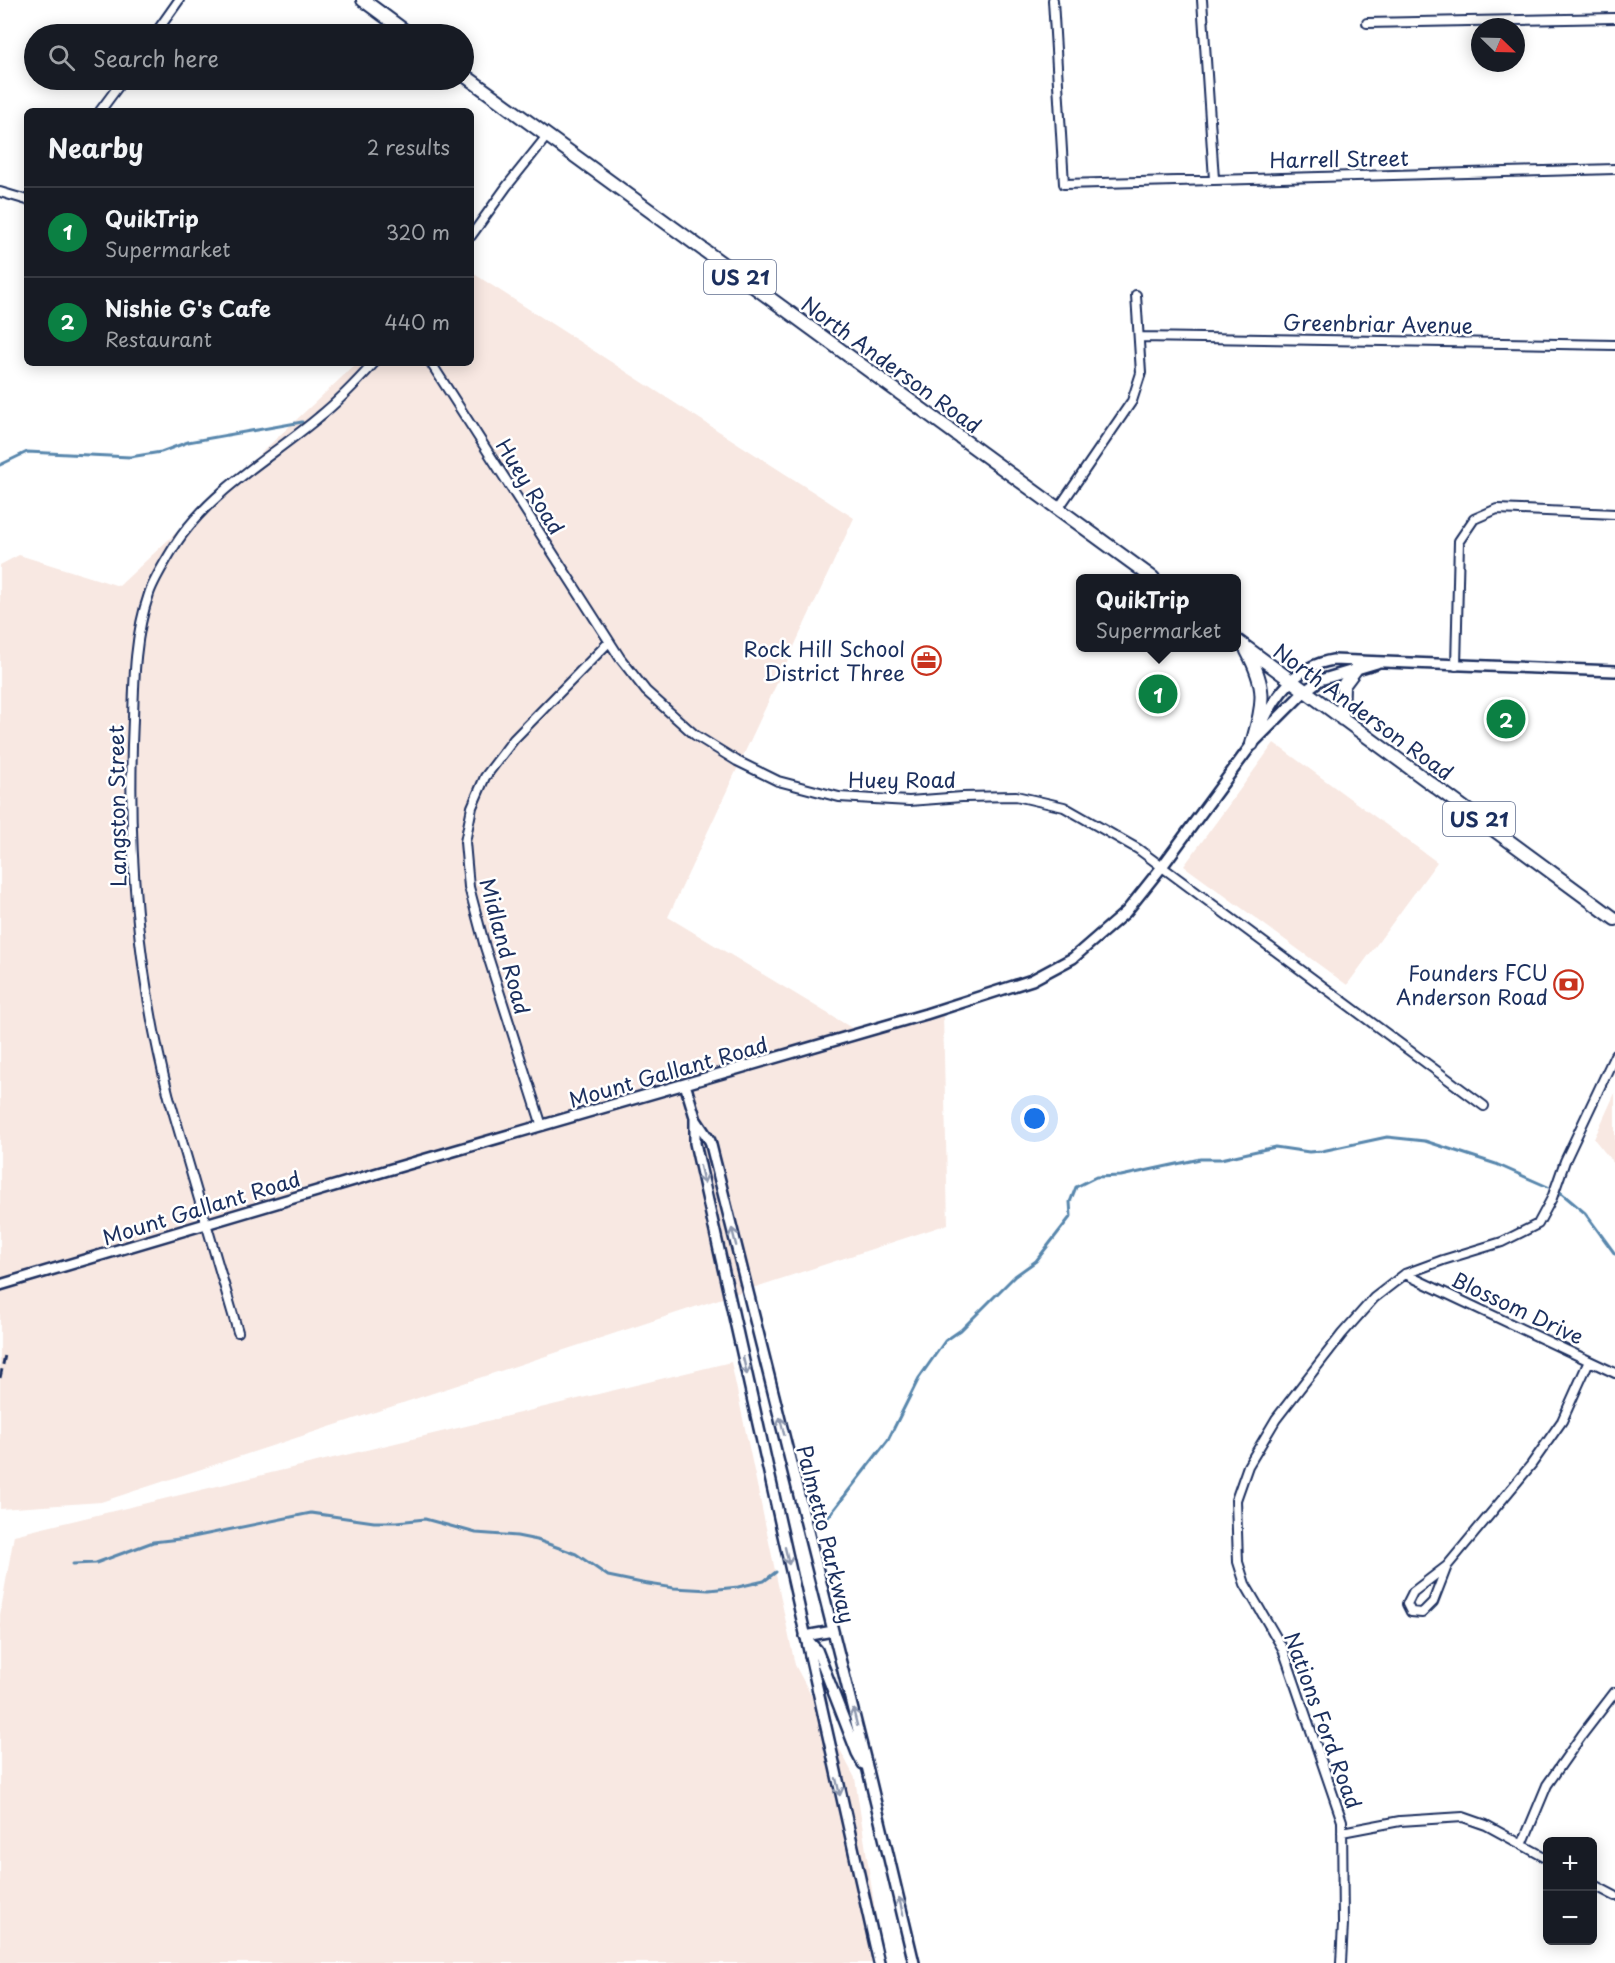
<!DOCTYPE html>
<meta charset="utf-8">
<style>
:root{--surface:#171b24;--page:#20242c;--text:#f1f3f6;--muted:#9ea1a6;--line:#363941;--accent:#0b8043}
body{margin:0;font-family:"Playpen Sans",sans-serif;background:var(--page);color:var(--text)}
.controls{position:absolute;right:18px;bottom:18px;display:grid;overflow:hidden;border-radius:9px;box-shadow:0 3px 15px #0003}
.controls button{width:54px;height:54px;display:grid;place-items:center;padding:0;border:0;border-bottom:2px solid var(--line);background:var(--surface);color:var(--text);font:30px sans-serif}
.compass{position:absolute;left:1471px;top:18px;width:54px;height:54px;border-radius:50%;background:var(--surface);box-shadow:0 3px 15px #0003;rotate:113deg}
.you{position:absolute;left:1035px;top:1119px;width:21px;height:21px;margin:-15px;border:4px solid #fff;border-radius:50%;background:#1a73e8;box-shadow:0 0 0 9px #1a73e833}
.badge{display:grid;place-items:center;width:39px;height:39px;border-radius:50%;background:var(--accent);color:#fff;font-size:20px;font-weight:700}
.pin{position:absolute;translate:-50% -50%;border:3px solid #fff;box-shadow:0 2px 6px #0006}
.popup{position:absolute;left:1076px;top:574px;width:165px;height:78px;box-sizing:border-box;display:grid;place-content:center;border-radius:9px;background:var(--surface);filter:drop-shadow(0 2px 4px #0005);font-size:20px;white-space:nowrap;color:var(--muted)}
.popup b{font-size:22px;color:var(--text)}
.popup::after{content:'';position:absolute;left:50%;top:100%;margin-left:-12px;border:12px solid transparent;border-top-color:var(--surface)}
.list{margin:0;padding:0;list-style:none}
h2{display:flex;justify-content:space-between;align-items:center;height:78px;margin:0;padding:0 24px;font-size:26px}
h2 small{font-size:20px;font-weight:400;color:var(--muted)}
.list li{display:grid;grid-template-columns:39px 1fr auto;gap:18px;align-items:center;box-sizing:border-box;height:90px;padding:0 24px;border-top:2px solid var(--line)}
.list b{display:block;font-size:22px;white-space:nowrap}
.list p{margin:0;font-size:20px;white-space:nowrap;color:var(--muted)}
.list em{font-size:20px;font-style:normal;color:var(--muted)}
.icon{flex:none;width:33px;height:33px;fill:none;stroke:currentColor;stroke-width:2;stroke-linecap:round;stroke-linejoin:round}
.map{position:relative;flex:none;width:1615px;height:1963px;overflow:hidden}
.search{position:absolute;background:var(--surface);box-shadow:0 3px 15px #0003;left:24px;top:24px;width:450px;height:66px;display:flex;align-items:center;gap:15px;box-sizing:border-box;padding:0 21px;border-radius:33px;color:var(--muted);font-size:22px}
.panel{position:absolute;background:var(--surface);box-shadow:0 3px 15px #0003;left:24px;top:108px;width:450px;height:258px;border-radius:9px}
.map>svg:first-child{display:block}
.built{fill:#f8e8e2}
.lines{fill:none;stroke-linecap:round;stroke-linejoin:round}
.stream{stroke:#5987ad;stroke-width:3}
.minor-casing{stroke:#1b2f5e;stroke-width:12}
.tertiary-casing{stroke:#1b2f5e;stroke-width:14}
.primary-casing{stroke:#1b2f5e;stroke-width:16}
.minor{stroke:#fff;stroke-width:8}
.tertiary{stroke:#fff;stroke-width:9}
.primary{stroke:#fff;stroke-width:12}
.rail{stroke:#1b2f5e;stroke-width:3;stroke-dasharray:9 4.5;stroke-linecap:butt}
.oneway{stroke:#8d97ae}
.labels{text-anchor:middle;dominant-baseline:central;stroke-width:5;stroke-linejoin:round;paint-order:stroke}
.shield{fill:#fff;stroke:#5f6d8e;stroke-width:1.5}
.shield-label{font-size:20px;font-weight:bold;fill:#1b2f5e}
.street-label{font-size:21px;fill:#1b2f5e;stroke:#fff}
.poi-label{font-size:21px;fill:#1b2f5e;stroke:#fff;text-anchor:end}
</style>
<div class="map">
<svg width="1615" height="1963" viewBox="0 0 1615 1963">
<rect width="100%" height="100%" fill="#fff"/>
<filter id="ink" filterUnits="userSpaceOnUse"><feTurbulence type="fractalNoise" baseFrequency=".0167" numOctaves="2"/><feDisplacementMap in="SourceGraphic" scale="12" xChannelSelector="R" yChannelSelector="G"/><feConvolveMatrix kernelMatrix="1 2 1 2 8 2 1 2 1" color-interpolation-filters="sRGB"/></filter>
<g filter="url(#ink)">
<path class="built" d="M471 272 854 518 668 917 865 1036 943 1015 948 1224 101 1502 0 1509V565L19 555 119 586 357 363H471Z
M1274 743 1437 862 1347 985 1184 866Z
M1615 1093V1165L1594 1139Z
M731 1362 795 1665 855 1778 883 1963H0V1615L14 1535Z"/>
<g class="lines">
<path class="stream" d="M0 465 27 452 130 457 161 452 188 442 302 422
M1560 1192 1585 1213 1615 1254
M822 1525 888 1440 919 1378 945 1341 961 1330 1015 1276 1036 1261 1071 1216 1070 1202 1076 1187 1096 1177 1121 1176 1200 1159H1221L1275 1147 1309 1152 1322 1151 1387 1137 1425 1141 1496 1164 1548 1187
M73 1564 96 1563 153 1542 188 1538 311 1513 374 1522H397L425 1519 476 1533 517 1536 537 1540 576 1554 608 1576 642 1583 674 1588 709 1590 738 1587 764 1581 776 1572"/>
<defs>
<path id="minor" d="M1053 0 1064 184 1615 169
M1202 0 1214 179
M1367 23 1615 18
M155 34 179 0
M100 111 123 80
M0 192 27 200
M471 236 507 186 547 136
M1140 337 1615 345
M431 363 620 658 646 691 695 735 737 761 778 781 839 797 909 801 962 797 1016 796 1064 807 1138 849 1484 1106
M1058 509 1132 401 1141 373 1136 295
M1456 666 1459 541 1474 519 1497 509 1615 514
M542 1126 485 947 469 887 465 842 472 807 485 777 514 739 609 642
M1405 1274 1615 1373
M238 1332 169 1097C137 974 127 846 133 719 134 678 135 634 149 594 153 581 174 546 182 535 219 485 273 456 319 417 339 401 357 382 374 363
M1447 1566 1433 1602 1422 1613 1411 1612 1407 1604 1413 1592 1447 1566 1531 1465 1562 1421 1589 1361
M1342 1832 1400 1821 1463 1817 1486 1825 1548 1859
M1522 1845 1547 1785 1582 1735 1615 1692
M1592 1884 1615 1896
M1341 1963 1343 1924 1342 1821 1283 1649 1245 1584 1238 1562 1236 1500 1248 1466 1276 1419 1342 1334 1374 1298 1405 1274 1443 1260 1502 1242 1538 1224 1552 1198 1565 1161 1615 1055"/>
<path id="tertiary" d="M1261 726C1276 694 1297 666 1333 660L1615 671
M685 1084 695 1117V1143L879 1963
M696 1120 710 1141 866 1762 914 1963
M0 1285 388 1170 926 1014 1032 980 1073 958 1126 912 1161 868 1252 744 1305 691 1320 680 1377 663
M805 1636 833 1631
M806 1638 817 1650 857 1753 863 1764"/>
<path id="primary" d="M363 0 409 34
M464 75 1153 578
M1236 640 1615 919
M1247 651C1268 690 1263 704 1252 744
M1342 719 1343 686 1355 670"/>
</defs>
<use href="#minor" class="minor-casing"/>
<use href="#tertiary" class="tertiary-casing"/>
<use href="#primary" class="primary-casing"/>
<use href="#minor" class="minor"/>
<use href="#tertiary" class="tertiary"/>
<use href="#primary" class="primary"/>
<path class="rail" d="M0 1378 5 1355"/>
</g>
<defs><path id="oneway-shaft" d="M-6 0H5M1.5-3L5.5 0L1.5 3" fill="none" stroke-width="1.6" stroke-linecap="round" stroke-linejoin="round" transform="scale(1.5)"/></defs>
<g class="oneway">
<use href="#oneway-shaft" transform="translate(702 1175) rotate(77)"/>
<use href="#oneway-shaft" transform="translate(734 1237) rotate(-104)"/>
<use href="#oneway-shaft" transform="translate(745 1366) rotate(77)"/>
<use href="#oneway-shaft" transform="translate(782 1426) rotate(-104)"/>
<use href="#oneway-shaft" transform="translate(787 1556) rotate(77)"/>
<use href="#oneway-shaft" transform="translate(855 1717) rotate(-104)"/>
<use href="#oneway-shaft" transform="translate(838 1787) rotate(77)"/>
<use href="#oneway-shaft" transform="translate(901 1906) rotate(-104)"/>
</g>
</g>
<defs>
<symbol id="office-ring" viewBox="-11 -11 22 22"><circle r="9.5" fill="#fff" stroke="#c8321e" stroke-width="1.5"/><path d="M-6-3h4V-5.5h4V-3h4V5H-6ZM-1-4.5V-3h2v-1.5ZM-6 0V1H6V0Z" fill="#c8321e"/></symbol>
<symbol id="bank-ring" viewBox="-11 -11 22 22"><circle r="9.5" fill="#fff" stroke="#c8321e" stroke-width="1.5"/><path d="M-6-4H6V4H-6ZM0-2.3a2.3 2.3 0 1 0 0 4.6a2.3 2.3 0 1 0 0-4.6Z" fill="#c8321e"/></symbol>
</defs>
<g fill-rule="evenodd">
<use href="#office-ring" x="910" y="644" width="33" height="33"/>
<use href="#bank-ring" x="1552" y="968" width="33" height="33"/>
</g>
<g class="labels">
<g class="shield">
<rect x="704" y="260" width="72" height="34" rx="4.5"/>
<rect x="1443" y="802" width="72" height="34" rx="4.5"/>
</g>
<g class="shield-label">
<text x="740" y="277">US 21</text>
<text x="1479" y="819">US 21</text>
</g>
<g class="street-label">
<text transform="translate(1339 158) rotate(-1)">Harrell Street</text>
<text transform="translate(1378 323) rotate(1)">Greenbriar Avenue</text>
<text transform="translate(892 364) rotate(36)">North Anderson Road</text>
<text transform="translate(531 486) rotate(58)">Huey Road</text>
<text transform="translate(1364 711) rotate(36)">North Anderson Road</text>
<text x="902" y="779">Huey Road</text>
<text transform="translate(116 806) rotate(-91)">Langston Street</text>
<text transform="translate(506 946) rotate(75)">Midland Road</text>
<text transform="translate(668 1071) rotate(-16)">Mount Gallant Road</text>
<text transform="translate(201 1207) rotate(-17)">Mount Gallant Road</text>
<text transform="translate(1518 1307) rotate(25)">Blossom Drive</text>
<text transform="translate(827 1534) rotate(76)">Palmetto Parkway</text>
<text transform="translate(1324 1720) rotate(70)">Nations Ford Road</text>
</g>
<g class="poi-label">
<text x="905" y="648">Rock Hill School<tspan x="905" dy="24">District Three</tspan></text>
<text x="1548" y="972">Founders FCU<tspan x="1548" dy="24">Anderson Road</tspan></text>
</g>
</g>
</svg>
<div class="controls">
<button>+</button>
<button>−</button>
</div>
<svg class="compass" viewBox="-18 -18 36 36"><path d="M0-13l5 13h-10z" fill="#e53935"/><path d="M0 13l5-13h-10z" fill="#9ea1a6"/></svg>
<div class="you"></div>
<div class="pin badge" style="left:1158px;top:694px">1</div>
<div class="popup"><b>QuikTrip</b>Supermarket</div>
<div class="pin badge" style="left:1506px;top:719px">2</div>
<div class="search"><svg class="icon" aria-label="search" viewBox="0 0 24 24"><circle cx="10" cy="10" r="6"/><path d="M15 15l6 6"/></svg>Search here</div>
<section class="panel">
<h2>Nearby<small>2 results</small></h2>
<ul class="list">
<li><span class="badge">1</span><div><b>QuikTrip</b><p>Supermarket</p></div><em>320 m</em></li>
<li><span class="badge">2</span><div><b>Nishie G's Cafe</b><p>Restaurant</p></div><em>440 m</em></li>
</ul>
</section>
</div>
